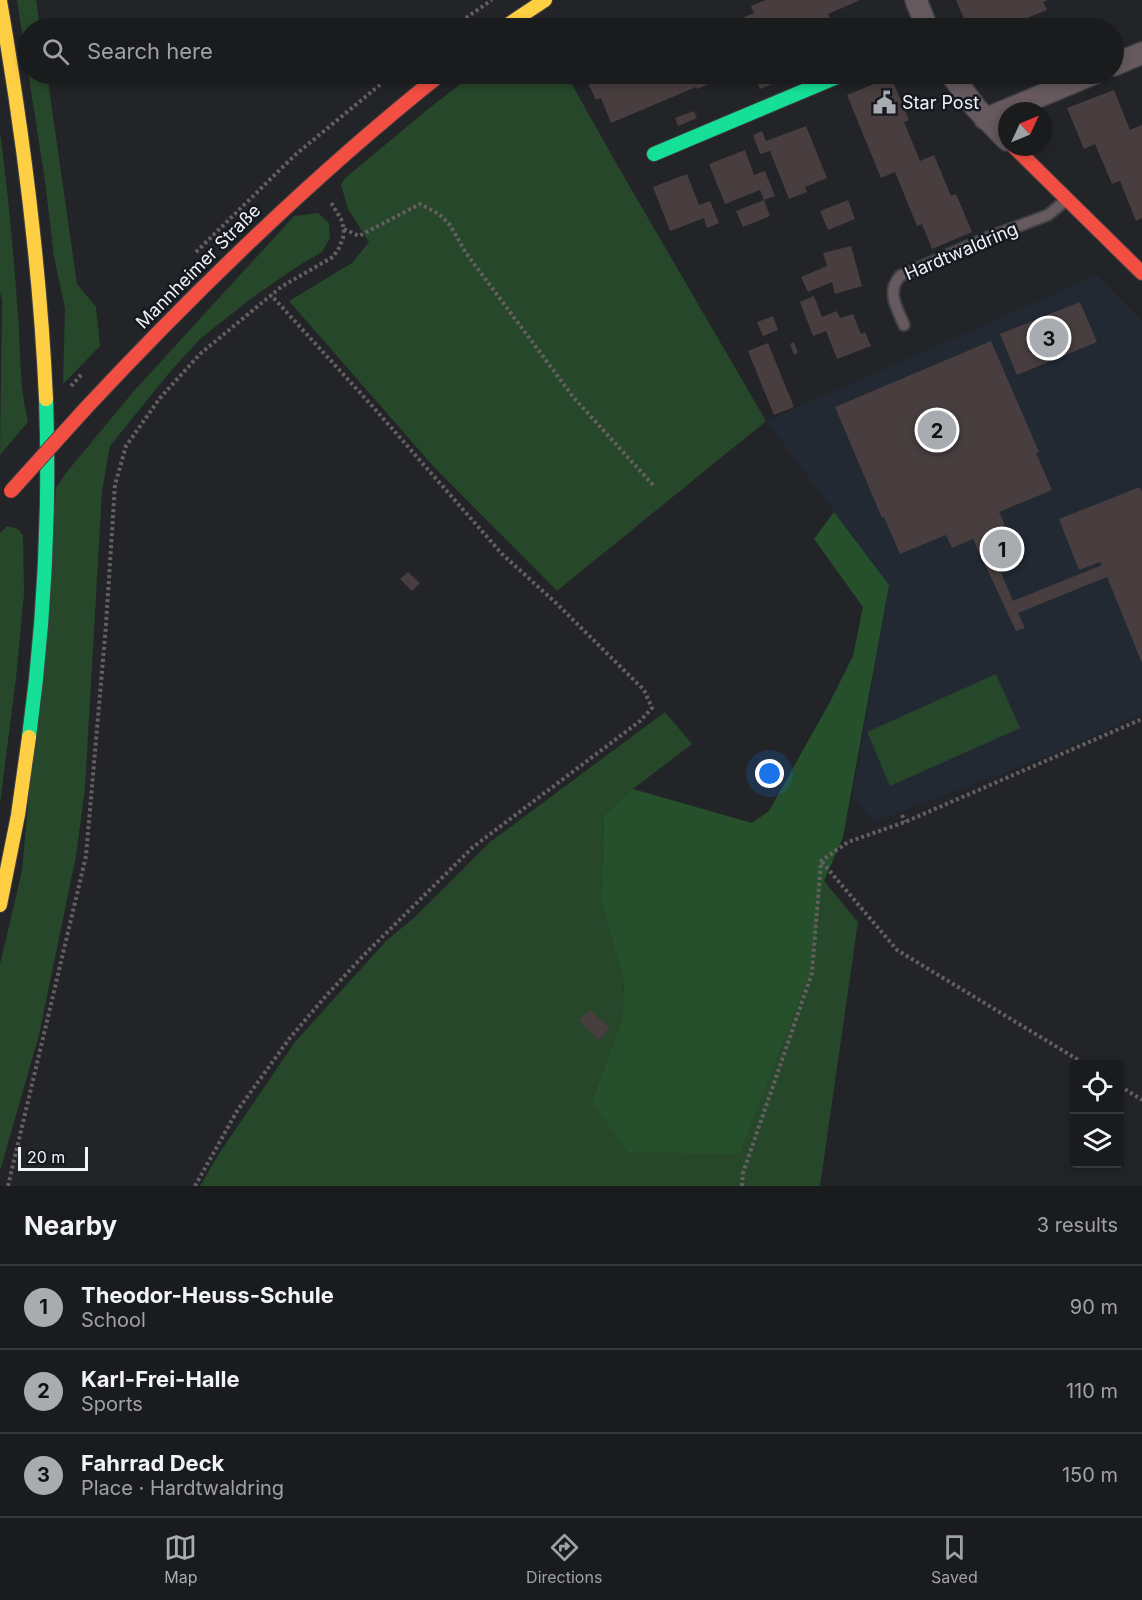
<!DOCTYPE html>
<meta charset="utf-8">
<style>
:root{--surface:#1a1b1d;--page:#232426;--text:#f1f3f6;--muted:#9fa1a4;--line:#38393b;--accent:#a8abaf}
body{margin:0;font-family:Inter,sans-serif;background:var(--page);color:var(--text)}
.controls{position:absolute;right:18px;bottom:18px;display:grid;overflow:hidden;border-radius:6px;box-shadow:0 3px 9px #0003}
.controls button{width:54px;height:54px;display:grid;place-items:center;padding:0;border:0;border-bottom:2px solid var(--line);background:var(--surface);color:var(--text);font:30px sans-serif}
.compass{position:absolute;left:998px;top:102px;width:54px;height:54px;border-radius:50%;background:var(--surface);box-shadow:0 3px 9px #0003;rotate:46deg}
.scale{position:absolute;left:18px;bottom:15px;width:70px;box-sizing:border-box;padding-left:6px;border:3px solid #f0f3f8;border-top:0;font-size:16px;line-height:21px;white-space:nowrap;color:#f0f3f8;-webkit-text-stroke:4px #161a20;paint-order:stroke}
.you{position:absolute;left:770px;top:774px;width:21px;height:21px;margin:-15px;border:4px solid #fff;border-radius:50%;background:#1a73e8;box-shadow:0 0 0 9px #1a73e833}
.badge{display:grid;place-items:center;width:39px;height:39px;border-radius:50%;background:var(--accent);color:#111;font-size:20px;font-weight:700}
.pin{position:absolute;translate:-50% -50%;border:3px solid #fff;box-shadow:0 2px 6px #0006}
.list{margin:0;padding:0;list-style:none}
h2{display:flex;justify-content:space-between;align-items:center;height:78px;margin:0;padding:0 24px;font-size:26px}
h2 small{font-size:20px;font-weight:400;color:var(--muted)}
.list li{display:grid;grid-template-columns:39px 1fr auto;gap:18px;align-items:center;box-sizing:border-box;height:84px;padding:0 24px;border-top:2px solid var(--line)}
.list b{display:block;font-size:22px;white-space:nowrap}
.list p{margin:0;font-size:20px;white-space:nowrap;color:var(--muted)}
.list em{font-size:20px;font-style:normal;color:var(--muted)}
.icon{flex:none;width:33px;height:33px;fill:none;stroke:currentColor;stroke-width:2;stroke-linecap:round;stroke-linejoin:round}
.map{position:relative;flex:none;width:1142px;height:1186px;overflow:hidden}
.search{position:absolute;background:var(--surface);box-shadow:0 3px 9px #0003;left:18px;right:18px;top:18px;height:66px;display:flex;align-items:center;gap:15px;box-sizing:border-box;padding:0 21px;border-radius:33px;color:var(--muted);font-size:22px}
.sheet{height:330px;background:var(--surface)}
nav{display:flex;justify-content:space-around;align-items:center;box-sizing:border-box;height:84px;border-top:2px solid var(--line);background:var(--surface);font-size:16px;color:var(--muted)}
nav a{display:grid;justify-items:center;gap:3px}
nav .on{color:var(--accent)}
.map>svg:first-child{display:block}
.built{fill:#222933}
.green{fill:#27472b}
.forest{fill:#25502b}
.building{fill:#483e40}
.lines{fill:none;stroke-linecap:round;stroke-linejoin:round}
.lane-casing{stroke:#404143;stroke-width:14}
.street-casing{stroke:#404143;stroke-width:24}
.fast-casing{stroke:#404143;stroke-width:16}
.slow-casing{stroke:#404143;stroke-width:16}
.jam-casing{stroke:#404143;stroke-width:16}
.path{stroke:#655f62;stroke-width:4;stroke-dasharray:3 3;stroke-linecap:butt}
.lane{stroke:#665a5e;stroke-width:10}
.street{stroke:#665a5e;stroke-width:21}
.fast{stroke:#16e098;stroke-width:14}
.slow{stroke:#ffcf43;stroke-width:14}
.jam{stroke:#f24e42;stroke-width:14}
.jam-bridge-casing{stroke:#404143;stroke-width:16;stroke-linecap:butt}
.path-bridge{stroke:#655f62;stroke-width:4;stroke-dasharray:3 3;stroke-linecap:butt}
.jam-bridge{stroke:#f24e42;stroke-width:14}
.labels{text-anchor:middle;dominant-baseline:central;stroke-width:5;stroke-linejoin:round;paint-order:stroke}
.poi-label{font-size:18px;fill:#f0f3f8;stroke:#161a20;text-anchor:start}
.street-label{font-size:18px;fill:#f0f3f8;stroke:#161a20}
</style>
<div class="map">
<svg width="1142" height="1186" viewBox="0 0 1142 1186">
<rect width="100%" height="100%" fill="#222427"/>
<path class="built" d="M1097 275 1142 321V714L1056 753 874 822 852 797 889 585 766 421Z"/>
<path class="green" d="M17 0H36L40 28H28V74H47L77 284 96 307 100 346 63 384 65 308 54 257 45 181Z
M474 74H566L619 168 766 421 557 591 433 466 289 301 352 263 369 242 348 209 341 185 345 178 428 109Z
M0 132C8 193 14 254 18 316 21 351 19 387 28 422L0 455 2 300 0 292Z
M318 213 329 223 330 238 322 252 298 266 252 298 201 338 169 373 110 446 102 491 85 788 76 856 39 1035 0 1171V964L22 871 56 488 66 473 133 392 294 216Z
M7 526 18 529 23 535 24 594 16 678 0 804V533Z
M996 674 1020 728 890 786 867 732Z
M665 712 692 744 633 789 604 815 601 901 624 981 622 1018 592 1101 811 971 824 881 858 922 820 1186H200L220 1152 295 1042 387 940 415 917 490 842Z"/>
<path class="forest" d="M834 512 889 585 843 837 824 881 811 971 739 1154 627 1152 592 1101 622 1018 624 982 601 901 604 815 633 789 752 823 769 811 831 700 853 656 863 607 814 539Z"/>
<path class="building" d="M766 0H860L828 14 830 19 807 28H717L754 13 751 6Z
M956 0H1048L1043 2 1047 10 1002 28H965L964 27 967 26Z
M861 23 864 28H848Z
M604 74H733L697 89 696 87 611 123 601 98 596 100 587 81Z
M753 74H778L781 80 760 89Z
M891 77 909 120 904 122 920 161 934 155 951 196 956 194 972 232 932 249 922 224 917 226 895 172 881 178 847 95Z
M1114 90 1130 130 1142 125V218L1136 221 1120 181 1112 184 1095 144 1084 149 1067 108Z
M694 111 697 118 678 126 675 118Z
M806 126 827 178 805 187 807 192 789 199 770 151 760 154 753 135 762 131 766 141Z
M745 150 754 175 765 171 775 196 764 200 760 190 725 204 709 164Z
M687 174 699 205 710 201 719 223 707 228 704 218 670 231 653 187Z
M764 200 770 216 743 227 736 211Z
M848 200 855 219 828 230 820 211Z
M851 246 862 286 835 294 832 282 808 292 801 277 827 266 823 253Z
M814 296 822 317 837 311 840 318 853 314 861 334 865 332 871 346 837 359 826 331 813 336 800 302Z
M1080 302 1097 342 1017 375 1000 334Z
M773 316 778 330 763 336 757 322Z
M991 341 1039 452 1036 453 1052 490 999 512 1005 525 985 534 1013 601 1102 565 1100 562 1079 570 1059 519 1140 487 1142 492V663L1107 577 1018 613 1025 628 1016 631 973 539 952 548 946 535 900 554 884 517 882 518 835 407Z
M794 342 798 353 794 355 790 344Z
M768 343 794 407 774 415 748 351Z
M408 572 420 583 412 591 400 579Z
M590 1010 610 1028 599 1040 579 1021Z"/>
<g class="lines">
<defs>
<path id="lane" d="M904 325C897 308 886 292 900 276L989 237 1048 215 1065 201"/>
<path id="street" d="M916 0 927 28
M1114 65 1142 53
M951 74 976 108 1007 140
M985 119 1093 74"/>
<path id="fast" d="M654 154 844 74
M29 737C44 626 50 511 46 399"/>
<path id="slow" d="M0 1C23 133 40 265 46 399
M503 28 545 0
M0 905 18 815 29 737"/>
<path id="jam" d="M1014 147 1142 273
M85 409C197 289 313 176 441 74"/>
</defs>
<use href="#lane" class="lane-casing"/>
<use href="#street" class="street-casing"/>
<use href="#fast" class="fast-casing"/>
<use href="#slow" class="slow-casing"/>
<use href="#jam" class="jam-casing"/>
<path class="path" d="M451 28 492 0
M344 229 359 236 420 204 439 214 450 225 466 253 574 398 653 485
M196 252 295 155 393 74
M902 815 905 822
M822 862 897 950 1085 1064
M1120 1086 1142 1100
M8 1186 86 856 106 625 115 485 126 446 160 398 200 354 281 287 333 257 339 248 343 238 344 229 341 219 330 201
M195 1186 237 1111 289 1039 325 997 363 956 473 847 640 721 652 708 644 690 556 603 502 554 374 408 271 295
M742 1186 743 1173 812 973 821 861 848 842 905 822 1142 719"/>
<use href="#lane" class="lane"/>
<use href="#street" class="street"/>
<use href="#fast" class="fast"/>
<use href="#slow" class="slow"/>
<use href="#jam" class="jam"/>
<defs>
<path id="jam-bridge" d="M11 491 85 409"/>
</defs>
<use href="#jam-bridge" class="jam-bridge-casing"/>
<path class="path-bridge" d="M71 386 83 373"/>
<use href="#jam-bridge" class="jam-bridge"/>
</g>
<defs>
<symbol id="civic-bare" viewBox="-9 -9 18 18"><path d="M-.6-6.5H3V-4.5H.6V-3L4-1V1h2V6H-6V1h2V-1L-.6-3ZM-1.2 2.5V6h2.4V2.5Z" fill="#a8abaf" stroke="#161a20" stroke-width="2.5" paint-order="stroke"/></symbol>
</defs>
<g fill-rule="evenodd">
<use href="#civic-bare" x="868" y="86" width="33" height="33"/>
</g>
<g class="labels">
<g class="poi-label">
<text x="902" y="102">Star Post</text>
</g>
<g class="street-label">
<text transform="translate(961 251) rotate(-23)">Hardtwaldring</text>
<text transform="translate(198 266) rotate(-45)">Mannheimer Straße</text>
</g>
</g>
</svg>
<div class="controls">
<button><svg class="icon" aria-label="locate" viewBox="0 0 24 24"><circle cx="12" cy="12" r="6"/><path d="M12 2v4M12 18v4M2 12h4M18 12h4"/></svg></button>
<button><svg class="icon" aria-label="layers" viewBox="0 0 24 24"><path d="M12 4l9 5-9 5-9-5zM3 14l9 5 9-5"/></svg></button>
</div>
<svg class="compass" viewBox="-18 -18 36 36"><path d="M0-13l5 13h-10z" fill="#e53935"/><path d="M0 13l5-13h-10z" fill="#9fa1a4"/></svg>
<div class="scale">20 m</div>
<div class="you"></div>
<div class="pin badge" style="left:1002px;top:549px">1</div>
<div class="pin badge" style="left:937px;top:430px">2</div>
<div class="pin badge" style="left:1049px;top:338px">3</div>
<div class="search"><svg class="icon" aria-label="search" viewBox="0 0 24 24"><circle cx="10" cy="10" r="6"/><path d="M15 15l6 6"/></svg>Search here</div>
</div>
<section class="sheet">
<h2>Nearby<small>3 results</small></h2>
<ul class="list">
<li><span class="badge">1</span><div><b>Theodor-Heuss-Schule</b><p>School</p></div><em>90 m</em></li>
<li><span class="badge">2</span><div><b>Karl-Frei-Halle</b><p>Sports</p></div><em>110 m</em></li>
<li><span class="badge">3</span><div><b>Fahrrad Deck</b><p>Place · Hardtwaldring</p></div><em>150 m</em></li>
</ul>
</section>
<nav>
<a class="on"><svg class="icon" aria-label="map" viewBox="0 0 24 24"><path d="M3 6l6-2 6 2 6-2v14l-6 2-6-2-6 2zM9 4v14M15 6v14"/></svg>Map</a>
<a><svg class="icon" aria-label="directions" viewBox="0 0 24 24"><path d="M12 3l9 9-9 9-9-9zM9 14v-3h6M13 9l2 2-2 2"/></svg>Directions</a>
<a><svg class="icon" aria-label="saved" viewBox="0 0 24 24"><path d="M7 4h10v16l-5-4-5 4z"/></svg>Saved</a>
</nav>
